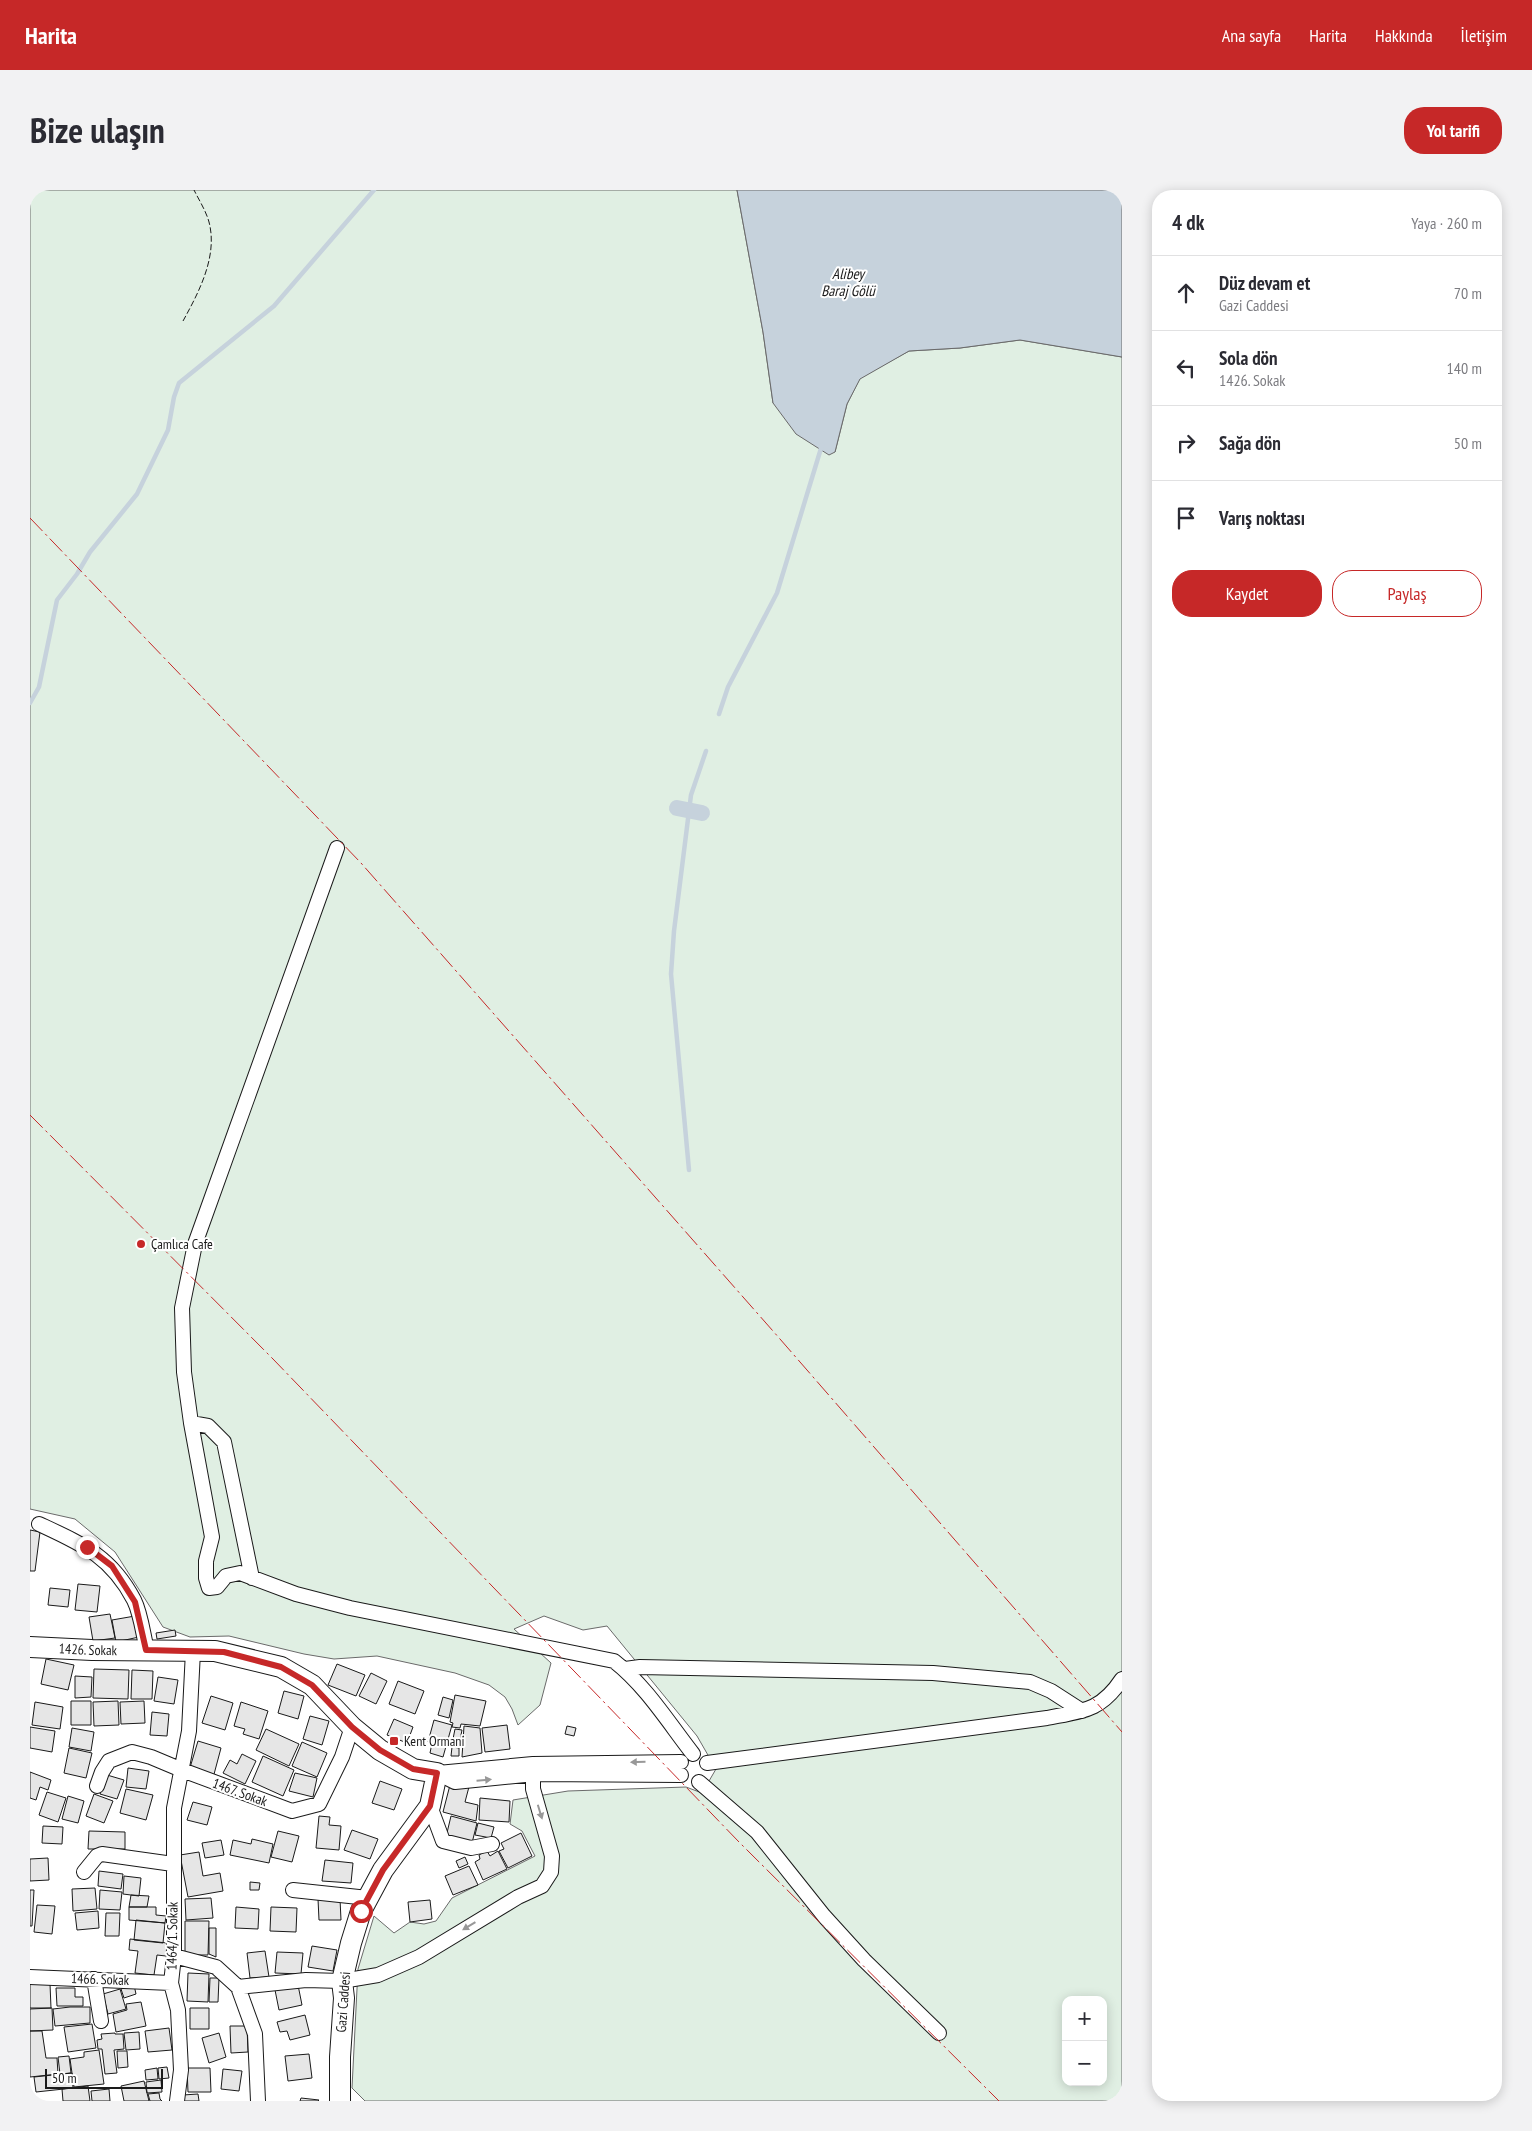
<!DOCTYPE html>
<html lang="tr">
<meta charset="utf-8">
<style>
:root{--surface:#fff;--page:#f2f2f3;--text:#2b2b33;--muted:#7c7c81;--line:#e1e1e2;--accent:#c62828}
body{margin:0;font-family:"PT Sans Narrow",sans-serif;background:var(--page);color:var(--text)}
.controls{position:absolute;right:15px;bottom:15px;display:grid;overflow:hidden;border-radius:10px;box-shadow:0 2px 12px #0003}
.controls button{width:45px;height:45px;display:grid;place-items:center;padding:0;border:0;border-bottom:1px solid var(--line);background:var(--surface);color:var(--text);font:25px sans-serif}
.scale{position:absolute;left:15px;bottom:12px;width:118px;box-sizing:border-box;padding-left:5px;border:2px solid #1a1a1a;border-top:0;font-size:14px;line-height:18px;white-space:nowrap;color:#1a1a1a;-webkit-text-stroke:4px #fff;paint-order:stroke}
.stop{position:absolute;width:15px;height:15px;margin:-11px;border:4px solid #c62828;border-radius:50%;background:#fff}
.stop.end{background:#c62828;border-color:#fff;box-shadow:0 1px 5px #0008}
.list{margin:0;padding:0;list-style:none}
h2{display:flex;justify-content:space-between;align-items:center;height:65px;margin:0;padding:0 20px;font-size:21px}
h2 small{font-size:16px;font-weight:400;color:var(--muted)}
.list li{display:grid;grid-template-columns:32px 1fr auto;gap:15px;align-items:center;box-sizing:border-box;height:75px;padding:0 20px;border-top:1px solid var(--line)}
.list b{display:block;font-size:19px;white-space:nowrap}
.list p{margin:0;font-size:16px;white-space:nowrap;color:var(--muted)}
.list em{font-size:16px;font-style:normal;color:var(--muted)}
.actions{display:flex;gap:10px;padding:15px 20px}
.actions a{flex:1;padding:11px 0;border:1px solid var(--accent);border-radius:20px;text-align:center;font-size:18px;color:var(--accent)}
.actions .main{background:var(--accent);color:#fff}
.icon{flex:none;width:28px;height:28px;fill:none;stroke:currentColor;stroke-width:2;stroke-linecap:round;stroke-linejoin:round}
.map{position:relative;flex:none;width:1092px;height:1911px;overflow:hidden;border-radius:20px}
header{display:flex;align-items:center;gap:30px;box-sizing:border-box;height:70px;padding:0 25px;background:var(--accent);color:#fff}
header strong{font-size:24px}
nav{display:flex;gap:28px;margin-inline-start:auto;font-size:18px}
.intro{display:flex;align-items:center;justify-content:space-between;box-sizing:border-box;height:120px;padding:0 30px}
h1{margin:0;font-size:35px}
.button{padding:12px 22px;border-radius:20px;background:var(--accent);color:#fff;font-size:18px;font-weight:700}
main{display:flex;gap:30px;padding:0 30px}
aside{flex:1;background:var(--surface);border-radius:20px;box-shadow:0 2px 12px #0003}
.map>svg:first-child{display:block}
.green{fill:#e0efe3;stroke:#6a6a6a;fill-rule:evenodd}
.water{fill:#c6d2dc;stroke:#6a6a6a}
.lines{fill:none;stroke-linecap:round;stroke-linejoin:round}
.stream{stroke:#c6d2dc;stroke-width:4.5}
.canal{stroke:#c6d2dc;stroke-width:16}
.building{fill:#e6e6e6;stroke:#1a1a1a}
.street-casing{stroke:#1a1a1a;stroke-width:16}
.secondary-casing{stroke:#1a1a1a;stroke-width:22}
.street{stroke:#fff;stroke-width:14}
.secondary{stroke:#fff;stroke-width:20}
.fence{stroke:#1a1a1a;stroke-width:1;stroke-dasharray:6 2.5;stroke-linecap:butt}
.power{stroke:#c62828;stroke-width:1;stroke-dasharray:18 4 2.5 4;stroke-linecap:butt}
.oneway{fill:#989898}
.route{stroke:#c62828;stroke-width:6}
.poi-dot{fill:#c62828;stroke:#fff;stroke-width:2}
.labels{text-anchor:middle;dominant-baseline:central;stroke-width:4;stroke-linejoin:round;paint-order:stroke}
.poi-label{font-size:14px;fill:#1a1a1a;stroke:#fff;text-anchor:start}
.street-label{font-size:14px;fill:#1a1a1a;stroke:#fff}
.water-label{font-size:15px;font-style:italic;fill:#1a1a1a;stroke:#fff}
</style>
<header>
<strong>Harita</strong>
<nav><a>Ana sayfa</a><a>Harita</a><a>Hakkında</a><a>İletişim</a></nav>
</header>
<div class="intro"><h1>Bize ulaşın</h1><a class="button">Yol tarifi</a></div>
<main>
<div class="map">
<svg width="1092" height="1911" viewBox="0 0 1092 1911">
<rect width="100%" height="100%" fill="#fff"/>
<path class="green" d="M0 0H707L733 142 743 213 805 262 817 214 830 188 879 161 930 158 990 150 1092 167V1911H335L322 1898 328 1779 344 1726 364 1743 380 1732 394 1734 406 1731 422 1708 505 1666 492 1641 480 1634 483 1610 538 1601 656 1597 672 1603 686 1579 667 1546 577 1436 553 1440 514 1426 484 1439 521 1473 510 1515 488 1535 482 1519 475 1507 459 1495 425 1483 347 1466 304 1469 274 1464 199 1446 160 1447 133 1437 85 1362 45 1329 0 1319ZM1036 1810H1073V1892H1036Z"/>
<path class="water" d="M707 0H1092V167L990 150 930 158 879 161 830 189 817 214 805 262 799 265 766 244 743 213 733 142Z"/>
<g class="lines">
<path class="stream" d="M0 513 9 497 27 410 47 384 60 362 107 304 138 240 144 207 149 193 244 116 344 0
M689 524 698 497 747 403 792 255
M659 980 641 784 644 741 661 605 676 561"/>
<path class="canal" d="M647 618 672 623"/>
</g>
<path class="building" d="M0 1340 10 1342 5 1381H0Z
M48 1394 70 1396 67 1422 45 1420Z
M20 1398 40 1400 38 1417 18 1415Z
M80 1424 85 1448 63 1451 59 1427Z
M105 1426 109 1447 86 1452 82 1430Z
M145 1440 146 1446 127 1449 126 1443Z
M16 1469 44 1475 38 1500 11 1494Z
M307 1474 335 1485 326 1506 298 1495Z
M64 1479 99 1480 98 1509 63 1508Z
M102 1480 123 1481 122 1509H101Z
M341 1483 357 1491 346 1514 329 1506Z
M45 1486 62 1487 61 1507 45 1508Z
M128 1487 148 1490 144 1514 124 1511Z
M368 1491 394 1501 385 1524 359 1514Z
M254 1501 274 1506 268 1529 248 1523Z
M425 1505 456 1511 450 1536 431 1534 430 1538 422 1537 423 1533 420 1532Z
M181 1506 203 1513 195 1540 172 1533Z
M413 1507 423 1510 419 1528 408 1525Z
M41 1511H61V1535H41Z
M88 1511 89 1535 64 1536 63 1512Z
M114 1511 115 1533 91 1534 90 1512Z
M5 1512 33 1517 30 1539 2 1535Z
M211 1512 238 1521 229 1549 213 1544 215 1539 204 1536Z
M122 1522 139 1524 137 1546 120 1545Z
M280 1526 299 1531 292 1555 273 1549Z
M364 1529 383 1537 377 1553 357 1545Z
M404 1530 422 1535 413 1567 400 1563 402 1553 398 1552Z
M477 1535 480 1559 455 1562 452 1538Z
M434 1536 450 1538 452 1563 432 1567Z
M537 1536 546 1538 544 1546 535 1544Z
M0 1537 25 1541 22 1562 0 1558Z
M42 1538 64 1542 61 1561 39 1557Z
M236 1539 269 1554 259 1576 226 1560Z
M425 1539 432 1540 429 1555 422 1554Z
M168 1551 191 1558 183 1588 159 1581Z
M272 1552 297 1563 287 1587 262 1576Z
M422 1557 429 1558V1566H421Z
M39 1558 62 1563 56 1588 34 1583Z
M212 1564 226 1571 215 1594 193 1583 200 1570 207 1574Z
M233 1566 264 1580 253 1606 222 1592Z
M98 1578 119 1581 116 1599 96 1597Z
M0 1582 21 1590 18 1600 10 1597 6 1610 0 1608Z
M265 1583 287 1588 283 1607 259 1601Z
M77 1585 94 1590 87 1609 70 1604Z
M350 1591 372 1599 364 1620 342 1613Z
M440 1593 435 1612 448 1615 446 1631 413 1622 420 1595Z
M96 1599 123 1605 116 1630 90 1623Z
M17 1602 36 1608 28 1632 9 1625Z
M64 1604 83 1611 74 1633 56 1626Z
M38 1606 54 1611 48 1633 32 1629Z
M450 1608 480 1611 479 1632 449 1630Z
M163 1612 182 1617 177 1635 157 1630Z
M289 1626 300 1627 299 1635 311 1636 309 1660 286 1658Z
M421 1626 447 1633 442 1653 416 1647Z
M448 1633 464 1637 461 1648 445 1645Z
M13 1636 33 1637 32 1654 12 1653Z
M322 1640 348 1649 340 1669 314 1660Z
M59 1641 95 1642V1659H58Z
M248 1641 269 1646 262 1672 241 1667Z
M491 1643 502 1666 478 1678 469 1661 474 1659 471 1653Z
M222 1649 243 1654 239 1673 200 1665 203 1650 221 1654Z
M191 1650 194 1665 175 1668 172 1653Z
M457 1661 460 1666 468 1661 477 1679 453 1690 445 1672 450 1669 449 1665Z
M169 1662 173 1686 190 1683 193 1701 158 1707 150 1665Z
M435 1667 438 1674 429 1678 426 1671Z
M18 1668 19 1690 0 1691V1669Z
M295 1670 323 1673 321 1693 292 1691Z
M439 1676 448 1695 423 1705 415 1686Z
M69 1681 93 1684 91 1699 68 1696Z
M94 1686 111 1688 109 1706 93 1704Z
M220 1692 230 1693 229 1700H220Z
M65 1698 67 1719 43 1721 42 1699Z
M0 1700H4L2 1736H0Z
M70 1700 92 1702 90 1720 69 1719Z
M101 1705 119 1706 117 1717H99Z
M181 1708 183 1728 156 1730 155 1709Z
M288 1709H310L311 1730H289Z
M400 1710 402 1729 380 1732 378 1712Z
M7 1715 25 1716 22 1744 4 1742Z
M99 1717H126V1725L136 1726 135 1733 99 1730Z
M206 1717 229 1719 228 1739 205 1738Z
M241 1717 267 1718 266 1742 240 1741Z
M68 1721 69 1738 47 1740 45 1723Z
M76 1723H90L89 1746H75Z
M106 1730 135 1733 133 1753 104 1750Z
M155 1731H179L178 1765H155Z
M179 1738H186V1767L179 1764Z
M100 1749 137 1753 136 1766 127 1765 124 1785 105 1783 108 1761 99 1760Z
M282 1756 307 1760 303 1781 278 1777Z
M235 1761 239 1787 220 1788 217 1763Z
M247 1762 273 1763 271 1784 245 1783Z
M158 1783 179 1784 178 1812 157 1811Z
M180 1788H189L188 1812H179Z
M0 1794H20L21 1818H0Z
M104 1795 106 1804 94 1808 91 1799Z
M268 1795 272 1815 249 1820 245 1800Z
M26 1798H45V1807H53V1816H27Z
M90 1799 96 1819 78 1824 73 1804Z
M111 1812 116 1836 86 1842 83 1824 97 1820 96 1814Z
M40 1817H60V1833L25 1836 23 1819Z
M22 1818 23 1840 0 1841V1819Z
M160 1818H179V1839H160Z
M275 1825 280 1845 260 1850 257 1841 250 1842 247 1832Z
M62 1834 66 1858 38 1862 34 1837Z
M200 1836H217L218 1862 201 1863Z
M139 1838 142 1860 118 1862 115 1841Z
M0 1841H12L16 1868H27L28 1884 0 1887Z
M109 1842 110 1859 96 1860 94 1843Z
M85 1843V1844H93L94 1859 84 1860 87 1883 75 1884 72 1859H68L67 1850 72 1849 71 1844Z
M189 1843 196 1867 179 1873 172 1848Z
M69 1860 74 1894 44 1897 40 1869 54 1867V1862Z
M87 1861H97L98 1877 88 1878Z
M279 1864 282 1888 258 1891 255 1866Z
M39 1866 41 1883 30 1884 28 1867Z
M137 1877 139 1888 129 1889 128 1878Z
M127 1878 128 1889 116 1890 115 1880Z
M157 1878H180L181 1902H158Z
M193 1879 212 1881 209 1901 191 1899Z
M42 1883 43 1898 6 1902 4 1887Z
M131 1890 132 1902 117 1903 116 1892Z
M114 1891 119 1911H94L91 1896Z
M58 1896 60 1911H33L32 1899Z
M79 1899 80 1911H62L61 1901Z
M129 1903 130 1909 132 1911H120L118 1904Z
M168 1904 169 1911H154L153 1905Z
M271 1908 289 1910 288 1911H270Z"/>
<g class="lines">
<defs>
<path id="street" d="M307 658 165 1054 152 1118 154 1182 161 1233 182 1347 176 1371V1388L179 1398 187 1397 196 1386 210 1383 266 1404 320 1418 584 1471C616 1496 638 1532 663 1564
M161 1233 178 1236 194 1252 222 1388
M9 1334C52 1354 81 1366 104 1410 111 1424 113 1444 117 1460
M595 1479 610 1477 903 1483 1000 1492 1021 1501 1052 1521
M677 1573 1017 1528C1053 1521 1071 1521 1092 1489
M407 1583 425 1592 505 1584 651 1585
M408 1583 503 1574 651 1572
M669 1592 727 1642 794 1726 834 1770 909 1843
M67 1596 72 1582 79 1571 102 1562 121 1567 152 1580 262 1621 289 1614 312 1567 322 1537
M400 1616 413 1651 441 1658 462 1654
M54 1682 67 1666 72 1664 143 1674
M263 1700 338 1708
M144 1766 186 1777 208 1797 276 1790 312 1791 348 1785 389 1767 488 1707 512 1696 521 1682 522 1666 503 1599V1574
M0 1787 141 1793
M64 1789 71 1831
M208 1797 225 1844 228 1911
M147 1911 151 1880 148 1820 141 1793 144 1766V1618L159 1541 163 1461"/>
<g id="secondary">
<path id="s1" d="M0 1457 62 1460 185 1461 251 1477 282 1495 322 1537 350 1560 383 1579 407 1583 400 1616 353 1680 331 1721 321 1753 312 1791 314 1808 310 1867V1911"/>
</g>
</defs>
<use href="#street" class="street-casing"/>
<use href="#secondary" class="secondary-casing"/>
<use href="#street" class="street"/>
<use href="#secondary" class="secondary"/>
<path class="fence" d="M153 131C169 102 188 66 179 32 176 21 169 10 164 0"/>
<path class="power" d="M0 328 331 673 750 1149 1092 1542
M0 925 243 1169 709 1652 969 1911"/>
</g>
<defs><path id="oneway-solid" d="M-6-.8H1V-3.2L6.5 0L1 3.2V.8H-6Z" transform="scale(1.25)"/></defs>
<g class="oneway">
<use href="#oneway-solid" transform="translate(608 1572) rotate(179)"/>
<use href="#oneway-solid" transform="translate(454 1590) rotate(-5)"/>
<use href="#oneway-solid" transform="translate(510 1622) rotate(73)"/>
<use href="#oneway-solid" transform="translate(439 1736) rotate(149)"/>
</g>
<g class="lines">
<path class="route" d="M57 1357 82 1376 105 1412 116 1460 194 1462 251 1477 282 1495 322 1537 350 1560 383 1579 407 1583 400 1616 353 1680 331 1721"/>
</g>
<g class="poi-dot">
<circle cx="111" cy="1054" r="5"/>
<rect x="359" y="1546" width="10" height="10" rx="2.5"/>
</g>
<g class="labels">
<g class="poi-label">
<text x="121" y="1054">Çamlıca Cafe</text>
<text x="374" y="1551">Kent Ormani</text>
</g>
<g class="street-label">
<text stroke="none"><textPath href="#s1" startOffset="58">1426. Sokak</textPath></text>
<text transform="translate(210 1602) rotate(20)">1467. Sokak</text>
<text transform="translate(142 1746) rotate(-89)">1464/1. Sokak</text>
<text transform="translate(70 1789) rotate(2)">1466. Sokak</text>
<text transform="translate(313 1812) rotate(-86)">Gazi Caddesi</text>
</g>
<g class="water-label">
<text x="818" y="83">Alibey<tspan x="818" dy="17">Baraj Gölü</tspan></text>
</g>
</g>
</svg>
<div class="controls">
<button>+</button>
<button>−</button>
</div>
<div class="scale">50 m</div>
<div class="stop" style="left:331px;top:1721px"></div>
<div class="stop end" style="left:57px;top:1357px"></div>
</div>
<aside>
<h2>4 dk<small>Yaya · 260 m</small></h2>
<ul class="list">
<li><svg class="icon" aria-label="ahead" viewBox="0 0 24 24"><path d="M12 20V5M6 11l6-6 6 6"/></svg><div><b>Düz devam et</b><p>Gazi Caddesi</p></div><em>70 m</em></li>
<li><svg class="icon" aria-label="left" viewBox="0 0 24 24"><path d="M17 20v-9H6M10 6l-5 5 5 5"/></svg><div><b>Sola dön</b><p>1426. Sokak</p></div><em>140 m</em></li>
<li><svg class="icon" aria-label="right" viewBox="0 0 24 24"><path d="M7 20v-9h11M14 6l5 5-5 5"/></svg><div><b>Sağa dön</b></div><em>50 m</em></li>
<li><svg class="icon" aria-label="arrive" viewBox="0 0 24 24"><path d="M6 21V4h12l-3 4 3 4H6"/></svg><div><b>Varış noktası</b></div></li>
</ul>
<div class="actions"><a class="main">Kaydet</a><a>Paylaş</a></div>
</aside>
</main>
